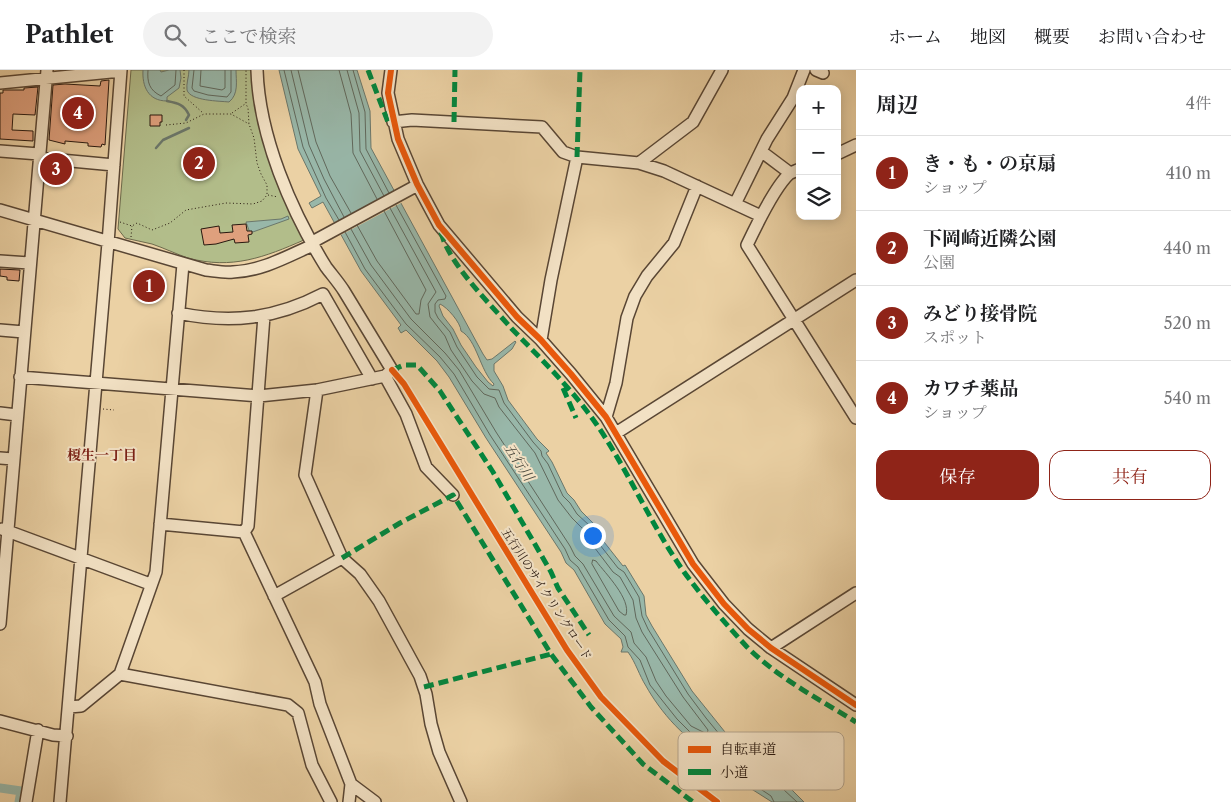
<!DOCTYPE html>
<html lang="ja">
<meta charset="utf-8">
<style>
:root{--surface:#fff;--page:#f2f2f2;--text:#202124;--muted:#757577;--line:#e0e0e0;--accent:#8f2418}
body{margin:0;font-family:"Libre Caslon Text","Noto Serif JP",serif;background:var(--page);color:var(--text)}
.controls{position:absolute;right:15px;top:15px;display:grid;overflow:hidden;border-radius:10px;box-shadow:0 2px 12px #0003}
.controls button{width:45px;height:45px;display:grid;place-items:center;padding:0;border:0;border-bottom:1px solid var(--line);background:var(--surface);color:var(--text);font:25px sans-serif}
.you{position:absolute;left:592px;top:465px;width:18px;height:18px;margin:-12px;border:4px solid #fff;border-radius:50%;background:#1a73e8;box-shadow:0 0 0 8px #1a73e833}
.badge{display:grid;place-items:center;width:32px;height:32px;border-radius:50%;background:var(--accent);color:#fff;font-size:16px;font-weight:700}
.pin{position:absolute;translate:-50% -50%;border:2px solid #fff;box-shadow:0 1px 5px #0006}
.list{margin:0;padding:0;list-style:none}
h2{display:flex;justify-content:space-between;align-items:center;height:65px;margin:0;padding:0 20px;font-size:21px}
h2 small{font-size:16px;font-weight:400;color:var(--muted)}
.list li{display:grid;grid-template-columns:32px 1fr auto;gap:15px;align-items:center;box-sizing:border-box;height:75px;padding:0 20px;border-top:1px solid var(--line)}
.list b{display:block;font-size:19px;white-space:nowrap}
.list p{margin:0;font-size:16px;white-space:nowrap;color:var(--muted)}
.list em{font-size:16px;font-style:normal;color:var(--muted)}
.actions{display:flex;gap:10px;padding:15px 20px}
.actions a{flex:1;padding:11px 0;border:1px solid var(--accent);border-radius:15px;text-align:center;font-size:18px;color:var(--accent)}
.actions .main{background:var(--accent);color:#fff}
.icon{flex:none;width:28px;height:28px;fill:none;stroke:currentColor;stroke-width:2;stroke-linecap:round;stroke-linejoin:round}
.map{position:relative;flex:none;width:856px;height:732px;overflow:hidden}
header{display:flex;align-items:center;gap:30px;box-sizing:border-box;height:70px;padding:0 25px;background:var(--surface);border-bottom:1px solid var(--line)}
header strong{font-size:24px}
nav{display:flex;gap:28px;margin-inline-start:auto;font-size:18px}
.search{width:350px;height:45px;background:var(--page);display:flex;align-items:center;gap:12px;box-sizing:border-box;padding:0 18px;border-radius:28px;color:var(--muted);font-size:19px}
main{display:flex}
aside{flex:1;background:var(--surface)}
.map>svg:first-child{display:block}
.green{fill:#b2bd8a;stroke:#6d6a4c}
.water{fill:#98b7a9;stroke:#6b776b;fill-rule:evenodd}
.pier{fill:#ebd1a4}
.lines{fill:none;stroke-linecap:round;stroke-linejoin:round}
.shore{stroke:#60685c;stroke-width:1}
.stream{stroke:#6b776b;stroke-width:2.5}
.canal{stroke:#98b7a9;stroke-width:9}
.building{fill:#dfa07d;stroke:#28180f}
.minor-casing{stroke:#594634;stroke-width:14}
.path{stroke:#28180f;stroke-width:1;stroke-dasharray:1 2.5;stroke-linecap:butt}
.minor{stroke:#f2e1c4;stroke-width:11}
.quiet{stroke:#00873e;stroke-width:5;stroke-dasharray:10 5;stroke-linecap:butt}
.cycleway-casing{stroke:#f2e1c4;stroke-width:9}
.cycleway{stroke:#e8590c;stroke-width:6}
.labels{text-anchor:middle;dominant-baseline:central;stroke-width:4;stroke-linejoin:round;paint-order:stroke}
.street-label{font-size:12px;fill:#28180f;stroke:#f2e1c4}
.neighbourhood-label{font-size:14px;font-weight:bold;fill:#7a1f14;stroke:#f2e1c4}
.water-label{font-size:14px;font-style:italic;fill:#4a483d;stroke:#f2e1c4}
.key{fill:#f2e1c4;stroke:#b5a58e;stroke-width:1}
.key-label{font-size:14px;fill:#28180f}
</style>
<header>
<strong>Pathlet</strong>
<div class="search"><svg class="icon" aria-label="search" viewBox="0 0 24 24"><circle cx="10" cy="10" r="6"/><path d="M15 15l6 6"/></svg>ここで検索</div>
<nav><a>ホーム</a><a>地図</a><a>概要</a><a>お問い合わせ</a></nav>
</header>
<main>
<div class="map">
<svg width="856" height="732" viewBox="0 0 856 732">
<rect width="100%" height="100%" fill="#ebd1a4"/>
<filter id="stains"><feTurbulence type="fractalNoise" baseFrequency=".004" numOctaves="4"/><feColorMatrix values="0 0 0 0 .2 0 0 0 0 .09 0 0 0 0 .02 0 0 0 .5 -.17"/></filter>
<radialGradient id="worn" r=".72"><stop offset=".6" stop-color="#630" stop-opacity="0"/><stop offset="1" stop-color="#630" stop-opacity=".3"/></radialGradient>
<path class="green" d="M131 0H255V10L304 170C265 187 232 200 188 188 176 184 164 178 152 174 143 172 134 170 125 168L118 159Z"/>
<path class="water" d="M143 0H160L161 2 169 0H180L181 8 179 18 167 27V31C148 31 142 16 143 0Z
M189 0H236C236 11 239 24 229 32 220 31 190 31 187 20 186 14 189 6 189 0Z
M279 0H357L370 41 371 78 483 284 487 290 492 289 515 271 516 272 512 279 494 294V301L503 316 508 330 537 369 549 381 546 383 552 392 567 423 574 430 581 441 594 454 597 463 623 496 625 495 644 526 646 545 652 556 692 621 729 667 764 696 765 700 786 714 804 732H772L742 713 744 709 715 680C689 678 658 638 646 616 639 605 636 593 628 582H621L623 577 621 569 605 554 574 500 566 493 561 482 486 368 449 307 437 291 406 260 401 263 398 258 401 255 361 201 323 132 312 138 309 133 321 126 298 79ZM440 234C447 237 461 253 461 261 477 270 480 301 494 314L493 316 488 312 476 297 461 275 453 259 443 246 439 236Z
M288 146 289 149 250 163 246 152 281 149Z"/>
<path class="pier" d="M396 120 403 132 339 166 332 154Z"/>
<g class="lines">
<path class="shore" d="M148 0C147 12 149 20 161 26L175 15 176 0
M194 0 192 18 194 21 208 25 227 27 231 22V0
M201 0 200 16 222 20 225 18V0
M284 0 303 77 326 128 339 150
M291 0 309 75 324 109 344 147
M298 0 316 72 330 106 351 143
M339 0 351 44 353 83 377 129
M347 0 359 43 360 81 384 126
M353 0 365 42 366 79 389 123
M396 135 446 226 445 229 438 230 435 234V242L438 248 450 262 457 277 477 307 489 319 499 320 504 333 533 372 541 381 542 386 548 394 563 426 570 433 577 444 590 456 593 466 618 498 624 502 639 527 642 546 648 559 688 624 706 648 725 671 750 690 759 699 762 704 783 719 797 732
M357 155 377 191 416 244H419L421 230 426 220 384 141
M351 159 371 195 411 249 445 283 459 300 496 362 570 476 575 486 583 494 614 546 631 562 634 573 646 587 656 611 666 626 691 656 707 664 708 660 683 627 642 562 636 548 633 530 620 507 613 502 588 469 584 460 572 448 558 430 535 383 499 337 495 328 484 324 472 311 451 280 445 266 430 247 428 234 436 222 390 138
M345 162 365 199 406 254 440 287 454 304 490 365 565 479 570 490 578 497 609 550 625 566 628 577 640 590 650 615 677 649 692 664 709 674 718 676 748 705 750 712 771 726 774 732
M593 490 596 491C606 504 631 529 626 545H624L619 541 592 494Z"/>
<path class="stream" d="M167 31C177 33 184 34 189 45L186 50
M156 78 163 70 189 58"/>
<path class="canal" d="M0 718 21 721 19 732"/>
</g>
<path class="building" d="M109 10 105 75 102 74 101 77 88 76V73L65 71V74L49 70 53 15 65 14 100 16 101 11Z
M38 17 35 45 13 44 12 60 33 61V71L0 69V23H3V20H24V18Z
M150 45H162V52H160V56H150Z
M47 96 66 98 65 105 47 103Z
M246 154 247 161H252V164L248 165 249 172 235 173 234 169 216 174 204 175 201 159 219 156 220 163 233 162 232 155Z
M0 199 20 200 19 211 7 210V207L0 206Z"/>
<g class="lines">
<defs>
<path id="minor" d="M391 0 388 23 398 69 417 114 439 155 517 247 541 270 571 304 606 347 693 494 724 534 748 559 771 578 856 635
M816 0 823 3
M0 13 121 1
M393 52 412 50 542 57 563 82 577 87 639 93 664 101 761 146
M0 81 39 84
M762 82 790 103
M837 84 856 75
M39 88 114 95
M639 93 693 52 722 0
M800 99C796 101 792 102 789 104 774 118 756 156 747 175L856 348
M735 134 767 69 793 28 804 0
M0 140 206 200C215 201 224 203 233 202 262 201 288 186 313 175L316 170 414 117 417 114
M0 191 29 193
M178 243C231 254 275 249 323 224L372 309
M0 260 24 262
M541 270 551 210 577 87
M385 306 406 344 426 397 453 425
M20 307 259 326 317 320 385 306 392 300C376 274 360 247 344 221 339 213 332 205 326 197 291 141 259 66 257 0
M0 343 17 345
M606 347 616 313 627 248 635 226 647 206 674 173 697 116
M616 363 856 210
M0 388 13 389
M160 454 244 462
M2 459 150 514
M244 462 315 612 320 634 351 714 349 732
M244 462 248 456 264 246
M342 488 360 504 379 531 420 606 426 624 431 654 439 682 461 732
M274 526 342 488 305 405 317 320
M0 554 47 0
M771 578 856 523
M120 604 288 635 298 643 312 695 331 732
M69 637 81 636 120 604 156 502 183 194
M0 651 53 665 67 666
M351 714 375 732
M26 732 38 660
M60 732 108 173 121 0"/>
</defs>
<use href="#minor" class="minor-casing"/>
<path class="path" d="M184 0V26L203 43
M232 43 245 34
M166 55 186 53 204 44H231L249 54
M268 125 278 127
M120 152 132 156 137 153 152 160 170 153 186 140 226 133 253 134 262 131 267 125V115L261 104 257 93 254 68 249 54 248 38 246 34V0
M131 167 132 156
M103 339 114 340"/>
<use href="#minor" class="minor"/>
<path class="quiet" d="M368 0 388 52
M454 52 455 0
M577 87 580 0
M441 162C448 193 491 235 512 259 542 290 573 320 597 355 629 402 651 455 684 502 703 528 725 553 747 577 777 607 820 630 856 652
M392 300 404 295H417L440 321 493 402 551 502 558 518 589 565
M563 318 576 348
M342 488 400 453 453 425 551 584 591 637 643 694 693 732
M424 617 551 584"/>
<defs>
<path id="cycleway" d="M391 0 388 23 398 69 417 114 439 155 517 247 541 270 571 304 606 347 693 494 724 534 748 559 771 578 856 635
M392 300 404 314 567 580 601 627 663 691 717 732"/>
</defs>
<use href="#cycleway" class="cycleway-casing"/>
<use href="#cycleway" class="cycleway"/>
</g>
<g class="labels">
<g class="street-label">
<text transform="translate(547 524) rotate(57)">五行川のサイクリングロード</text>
</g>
<g class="neighbourhood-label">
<text x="102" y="385">榎生一丁目</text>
</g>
<g class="water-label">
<text transform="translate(519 392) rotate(57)">五行川</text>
</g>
</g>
<rect x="678" y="662" width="166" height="58" rx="8" class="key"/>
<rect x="688" y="676" width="23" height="7" fill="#e8590c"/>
<rect x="688" y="699" width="23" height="6" fill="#00873e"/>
<g class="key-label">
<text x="720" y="684">自転車道</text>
<text x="720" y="707">小道</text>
</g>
<rect width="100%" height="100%" filter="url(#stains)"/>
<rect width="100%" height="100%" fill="url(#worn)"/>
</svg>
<div class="controls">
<button>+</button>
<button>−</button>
<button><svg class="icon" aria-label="layers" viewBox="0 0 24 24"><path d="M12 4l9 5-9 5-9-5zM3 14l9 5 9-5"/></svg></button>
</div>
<div class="you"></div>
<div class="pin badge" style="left:149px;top:216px">1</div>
<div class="pin badge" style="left:199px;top:93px">2</div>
<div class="pin badge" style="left:56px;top:99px">3</div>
<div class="pin badge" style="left:78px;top:43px">4</div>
</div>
<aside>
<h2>周辺<small>4件</small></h2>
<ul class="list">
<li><span class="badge">1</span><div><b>き・も・の京扇</b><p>ショップ</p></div><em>410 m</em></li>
<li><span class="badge">2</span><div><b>下岡崎近隣公園</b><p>公園</p></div><em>440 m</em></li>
<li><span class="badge">3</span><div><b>みどり接骨院</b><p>スポット</p></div><em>520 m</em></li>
<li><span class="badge">4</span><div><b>カワチ薬品</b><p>ショップ</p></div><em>540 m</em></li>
</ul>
<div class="actions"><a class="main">保存</a><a>共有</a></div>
</aside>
</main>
